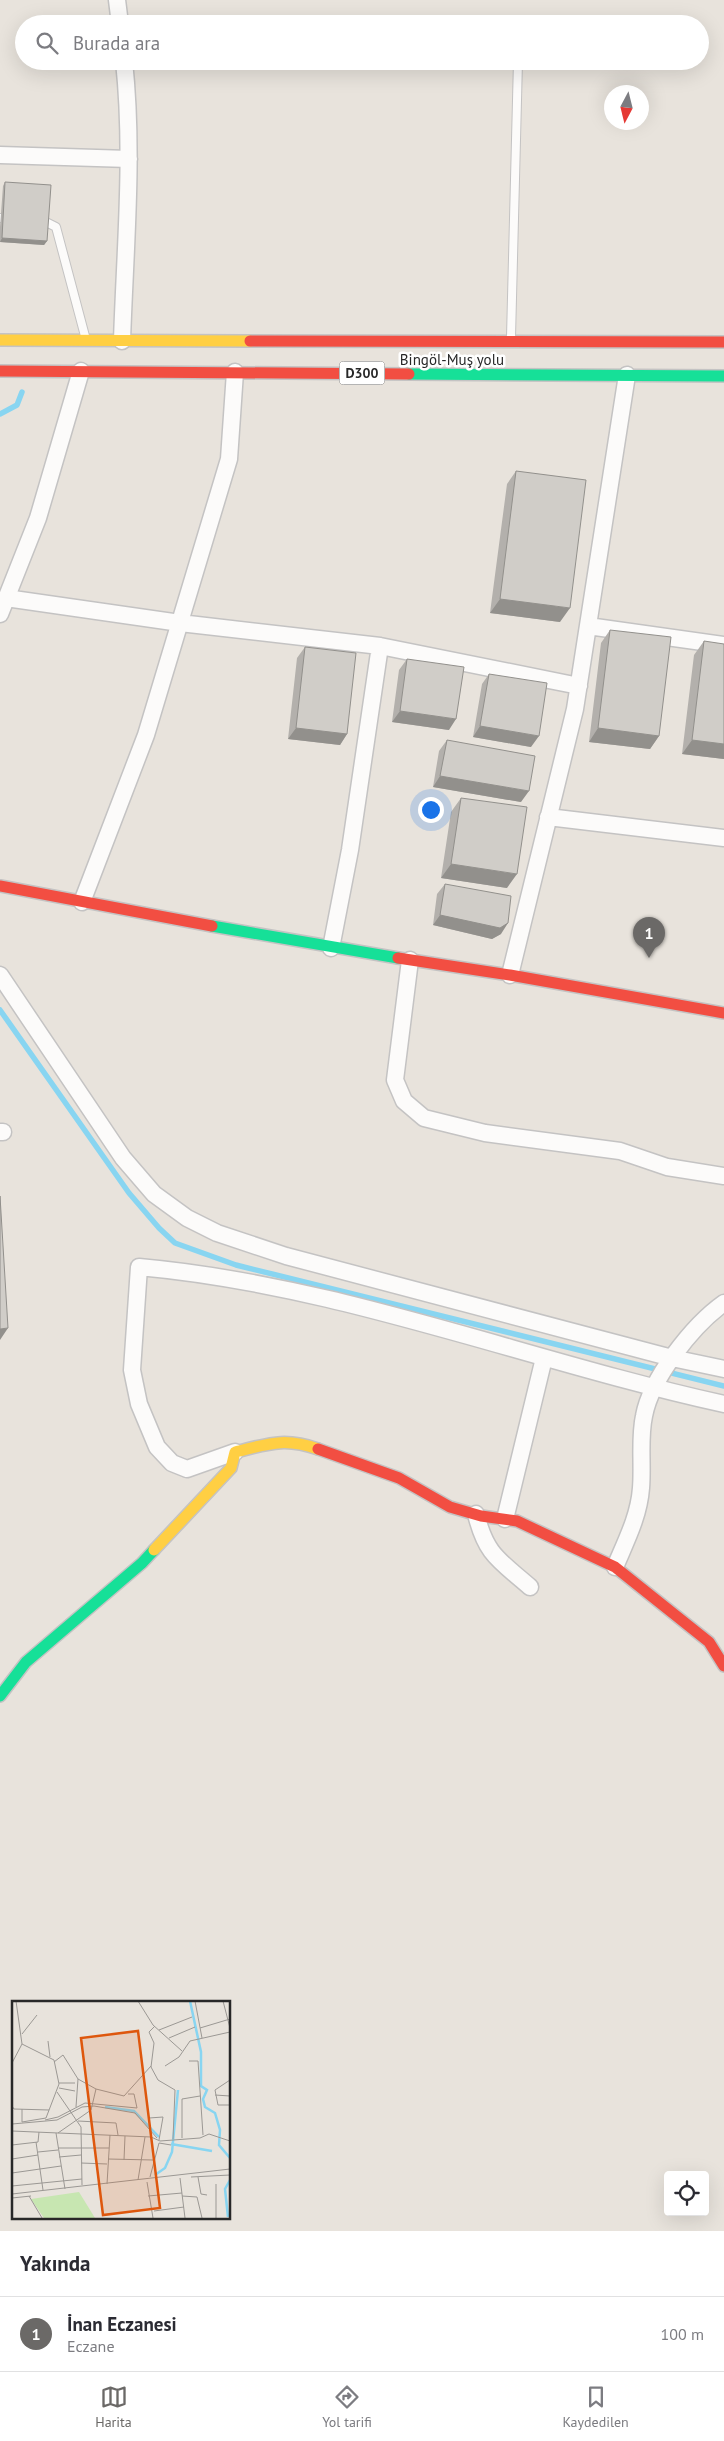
<!DOCTYPE html>
<html lang="tr">
<meta charset="utf-8">
<style>
:root{--surface:#fff;--page:#f2f2f3;--text:#2b2b33;--muted:#7c7c81;--line:#e1e1e2;--accent:#6b6967}
body{margin:0;font-family:"PT Sans",sans-serif;background:var(--page);color:var(--text)}
.controls{position:absolute;right:15px;bottom:15px;display:grid;overflow:hidden;border-radius:5px;box-shadow:0 5px 20px #0002}
.controls button{width:45px;height:45px;display:grid;place-items:center;padding:0;border:0;border-bottom:1px solid var(--line);background:var(--surface);color:var(--text);font:25px sans-serif}
.compass{position:absolute;left:604px;top:85px;width:45px;height:45px;border-radius:50%;background:var(--surface);box-shadow:0 5px 20px #0002;rotate:187deg}
.you{position:absolute;left:430px;top:809px;width:18px;height:18px;margin:-12px;border:4px solid #fff;border-radius:50%;background:#1a73e8;box-shadow:0 0 0 8px #1a73e833}
.badge{display:grid;place-items:center;width:32px;height:32px;border-radius:50%;background:var(--accent);color:#fff;font-size:16px;font-weight:700}
.pin{position:absolute;translate:-50% -41px;filter:drop-shadow(0 1px 2px #0008)}
.pin::after{content:'';position:absolute;top:26px;width:18px;height:15px;background:inherit;clip-path:polygon(0 0,100% 0,50% 100%)}
.list{margin:0;padding:0;list-style:none}
h2{display:flex;justify-content:space-between;align-items:center;height:65px;margin:0;padding:0 20px;font-size:21px}
h2 small{font-size:16px;font-weight:400;color:var(--muted)}
.list li{display:grid;grid-template-columns:32px 1fr auto;gap:15px;align-items:center;box-sizing:border-box;height:75px;padding:0 20px;border-top:1px solid var(--line)}
.list b{display:block;font-size:19px;white-space:nowrap}
.list p{margin:0;font-size:16px;white-space:nowrap;color:var(--muted)}
.list em{font-size:16px;font-style:normal;color:var(--muted)}
.icon{flex:none;width:28px;height:28px;fill:none;stroke:currentColor;stroke-width:2;stroke-linecap:round;stroke-linejoin:round}
.map{position:relative;flex:none;width:724px;height:2231px;overflow:hidden}
.search{position:absolute;background:var(--surface);box-shadow:0 5px 20px #0002;left:15px;right:15px;top:15px;height:55px;display:flex;align-items:center;gap:12px;box-sizing:border-box;padding:0 18px;border-radius:28px;color:var(--muted);font-size:19px}
.sheet{height:140px;background:var(--surface)}
nav{display:flex;justify-content:space-around;align-items:center;box-sizing:border-box;height:70px;border-top:1px solid var(--line);background:var(--surface);font-size:14px;color:var(--muted)}
nav a{display:grid;justify-items:center;gap:2px}
nav .on{color:var(--accent)}
.map>svg:first-child{display:block}
.lines{fill:none;stroke-linecap:round;stroke-linejoin:round}
.stream{stroke:#88d5f1;stroke-width:5.5}
.lane-casing{stroke:#c4c3c3;stroke-width:10}
.street-casing{stroke:#c4c3c3;stroke-width:19}
.fast-casing{stroke:#c4c3c3;stroke-width:14}
.slow-casing{stroke:#c4c3c3;stroke-width:14}
.jam-casing{stroke:#c4c3c3;stroke-width:14}
.lane{stroke:#fcfbfa;stroke-width:8}
.street{stroke:#fcfbfa;stroke-width:16}
.fast{stroke:#16e098;stroke-width:11}
.slow{stroke:#ffcf43;stroke-width:11}
.jam{stroke:#f24e42;stroke-width:11}
.wall{fill:#b3b0ac}
.shaded-wall{fill:#92908c}
.building{fill:#d0cdc8;stroke:#92908c}
.labels{text-anchor:middle;dominant-baseline:central;stroke-width:5;stroke-linejoin:round;paint-order:stroke}
.shield{fill:#fff;stroke:#686868;stroke-width:1}
.shield-label{font-size:14px;font-weight:bold;fill:#282828}
.street-label{font-size:15px;fill:#282828;stroke:#fff}
.inset-river{fill:none;stroke:#88d5f1;stroke-width:2.5}
.inset-road{fill:none;stroke:#9b9894;stroke-width:1}
.view{fill:#de570d;fill-opacity:0.15;stroke:#de570d;stroke-width:2.5}
.inset-edge{fill:none;stroke:#282828;stroke-width:2.5}
</style>
<div class="map">
<svg width="724" height="2231" viewBox="0 0 724 2231">
<rect width="100%" height="100%" fill="#e8e3dc"/>
<g class="lines">
<path class="stream" d="M0 414 17 405 22 392
M0 1010 129 1193 159 1228 175 1243 236 1265 724 1386"/>
<defs>
<path id="lane" d="M0 218H1
M46 222 56 227 85 336
M511 337 518 61"/>
<path id="street" d="M117 0 120 24
M0 155 129 159
M122 341C125 248 134 154 124 61
M6 598 180 623 380 646 579 686
M0 614 38 518 81 371
M588 626 724 645
M548 817 724 838
M82 902 146 735 229 459 235 372
M331 948 350 850 380 646
M410 960 395 1080 404 1101 424 1118 485 1133 620 1151 667 1167 724 1176
M0 975 123 1158 154 1194 187 1218 217 1233 286 1256 672 1358 724 1369
M510 975 575 709 627 375
M0 1132H3
M235 1452 187 1469 172 1463 157 1447 139 1404 132 1370 139 1267C340 1285 528 1361 724 1404
M476 1514C486 1555 499 1560 530 1587
M505 1519 544 1358
M615 1567C626 1541 639 1516 641 1488 643 1464 639 1439 644 1416 651 1378 693 1325 724 1303"/>
<path id="fast" d="M409 374 724 376
M212 926 398 958
M0 1696 26 1662 142 1563 154 1550"/>
<path id="slow" d="M0 340 250 341
M154 1550 231 1468 235 1452C268 1444 284 1437 318 1449"/>
<path id="jam" d="M250 341 724 342
M0 371 409 374
M0 886 212 926
M398 958 510 975 724 1013
M318 1449 399 1478 450 1507 481 1516 517 1521 615 1567 709 1642 724 1666"/>
</defs>
<use href="#lane" class="lane-casing"/>
<use href="#street" class="street-casing"/>
<use href="#fast" class="fast-casing"/>
<use href="#slow" class="slow-casing"/>
<use href="#jam" class="jam-casing"/>
<use href="#lane" class="lane"/>
<use href="#street" class="street"/>
<use href="#fast" class="fast"/>
<use href="#slow" class="slow"/>
<use href="#jam" class="jam"/>
</g>
<path class="wall" d="M5 182 47 241 44 245 0 242V227L3 186Z
M516 471 560 622 490 613 507 484Z
M610 630 659 736 650 749 589 742 601 643Z
M704 641 724 759 682 754 694 655Z
M305 647 347 734 340 745 288 739 297 658Z
M407 659 449 730 392 722 399 670Z
M489 674 531 747 473 737 482 684Z
M447 740 521 802 433 787 439 751Z
M461 798 507 888 441 878 451 812Z
M445 884 501 934 492 939 433 925 437 894Z"/>
<path class="shaded-wall" d="M2 238 47 241 44 245 0 242Z
M500 599 570 608 560 622 490 613Z
M400 711 456 719 449 730 392 722Z
M480 726 539 736 531 747 473 737Z
M296 728 347 734 340 745 288 739Z
M598 728 659 736 650 749 589 742Z
M692 740 724 744V759L682 754Z
M440 776 529 791 521 802 433 787Z
M451 864 517 874 507 888 441 878Z
M440 915 508 923 501 934 492 939 433 925Z
M8 1328 0 1340V1329Z"/>
<path class="building" d="M5 182 51 185 47 241 2 238Z
M516 471 586 480 570 608 500 599Z
M610 630 671 637 659 736 598 728Z
M704 641 724 644V744L692 740Z
M305 647 356 653 347 734 296 728Z
M407 659 464 667 456 719 400 711Z
M489 674 547 683 539 736 480 726Z
M447 740 535 756 529 791 440 776Z
M461 798 527 807 517 874 451 864Z
M445 884 511 896 508 923 500 928 440 915Z
M0 1196 8 1328 0 1329Z"/>
<g class="labels">
<rect class="shield" x="339.5" y="361.5" width="45" height="23" rx="4"/>
<g class="shield-label">
<text x="362" y="373">D300</text>
</g>
<g class="street-label">
<text x="452" y="359">Bingöl-Muş yolu</text>
</g>
</g>
<g transform="translate(12 2001)">
<rect width="218" height="218" fill="#e8e3dc"/>
<path d="M67 191 83 217H32L19 198Z" fill="#c7e6b1"/>
<path class="inset-river" d="M178 0 189 51V85L195 89 191 98 193 106 203 112 208 129 207 144 218 157M93 106 122 110 147 136M159 143 200 150M143 174 153 167 160 151 166 89M216 216 213 188 218 179"/>
<path class="inset-road" d="M126 0 141 24 170 50M183 0 190 37M211 0 218 27M143 25 137 31 142 42 139 66 146 79 163 89 161 138M188 27 218 18M147 29 180 16M10 33 25 14M157 37 183 26M36 40 38 56M177 60H186L191 134M42 61 51 54 66 78M0 62 10 43 4 0M153 65 167 56 178 40 218 31M218 79 203 89 206 104H218M47 82H63M47 87 63 90M45 91 69 126 70 184M203 94 218 95M0 105 2 108 37 109M64 106 66 78 84 88 112 95 139 65M10 108V121L34 117 47 83 42 59 10 43M137 117 151 116 147 139M33 119 46 116 73 102 125 107 122 93H116M66 120 104 122 106 134M0 123 45 119 70 106 82 105 123 112 145 137M0 130 139 136 148 140 188 137 197 133 218 140M44 132 53 188M46 132 79 109 84 88M170 137V98L188 95M24 141 31 189M0 144 26 141 27 131M46 147H97M26 151 46 149M47 156 69 154M0 158 26 154M96 158 141 159M112 159 113 135M69 162 95 163M0 172 49 165M138 176 147 142 159 144M179 176 218 174M186 176 189 193 195 194M168 177 173 217M126 179 133 136M135 181 141 217M95 183 98 134M204 183V217M0 185 70 178M0 193 218 168M17 195 30 217M136 195 170 192M170 195 185 196 190 217M0 197 19 195M142 210 172 206"/>
<path class="view" d="M126 30 148 207 91 214 69 37Z"/>
<rect width="218" height="218" class="inset-edge"/>
</g>
</svg>
<div class="controls">
<button><svg class="icon" aria-label="locate" viewBox="0 0 24 24"><circle cx="12" cy="12" r="6"/><path d="M12 2v4M12 18v4M2 12h4M18 12h4"/></svg></button>
</div>
<svg class="compass" viewBox="-18 -18 36 36"><path d="M0-13l5 13h-10z" fill="#e53935"/><path d="M0 13l5-13h-10z" fill="#7c7c81"/></svg>
<div class="you"></div>
<div class="pin badge" style="left:649px;top:958px">1</div>
<div class="search"><svg class="icon" aria-label="search" viewBox="0 0 24 24"><circle cx="10" cy="10" r="6"/><path d="M15 15l6 6"/></svg>Burada ara</div>
</div>
<section class="sheet">
<h2>Yakında<small></small></h2>
<ul class="list">
<li><span class="badge">1</span><div><b>İnan Eczanesi</b><p>Eczane</p></div><em>100 m</em></li>
</ul>
</section>
<nav>
<a class="on"><svg class="icon" aria-label="map" viewBox="0 0 24 24"><path d="M3 6l6-2 6 2 6-2v14l-6 2-6-2-6 2zM9 4v14M15 6v14"/></svg>Harita</a>
<a><svg class="icon" aria-label="directions" viewBox="0 0 24 24"><path d="M12 3l9 9-9 9-9-9zM9 14v-3h6M13 9l2 2-2 2"/></svg>Yol tarifi</a>
<a><svg class="icon" aria-label="saved" viewBox="0 0 24 24"><path d="M7 4h10v16l-5-4-5 4z"/></svg>Kaydedilen</a>
</nav>
